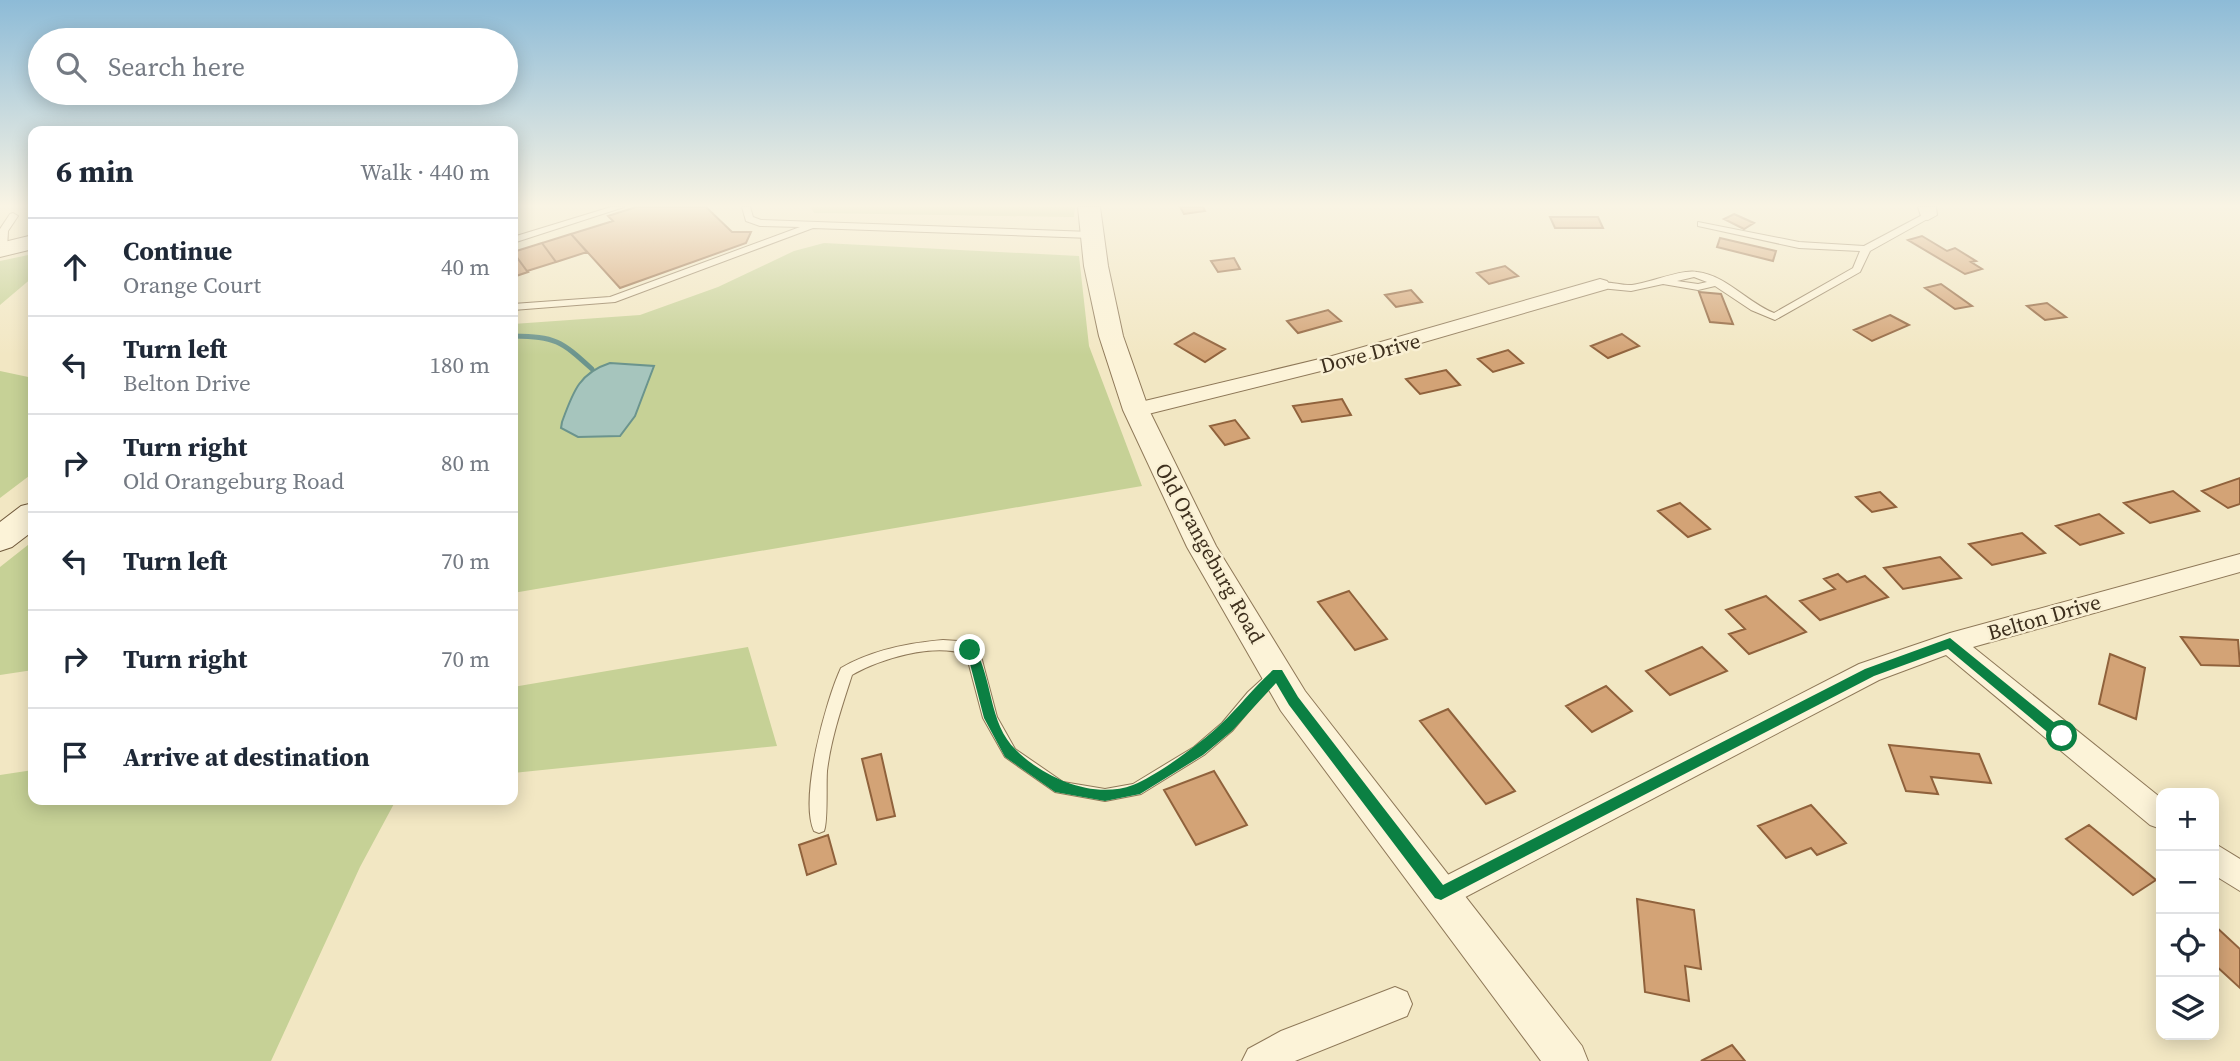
<!DOCTYPE html>
<meta charset="utf-8">
<style>
:root{--surface:#fff;--page:#f6f6f7;--text:#1f2937;--muted:#747a83;--line:#e0e1e3}
body{margin:0;font-family:"Source Serif 4",serif;background:var(--page);color:var(--text)}
.controls{position:absolute;right:21px;bottom:21px;display:grid;overflow:hidden;border-radius:14px;box-shadow:0 4px 18px #0003}
.controls button{width:63px;height:63px;display:grid;place-items:center;padding:0;border:0;border-bottom:2px solid var(--line);background:var(--surface);color:var(--text);font:35px sans-serif}
.stop{position:absolute;width:21px;height:21px;margin:-16px;border:5px solid #0b8043;border-radius:50%;background:#fff}
.stop.end{background:#0b8043;border-color:#fff;box-shadow:0 2px 7px #0008}
.list{margin:0;padding:0;list-style:none}
h2{display:flex;justify-content:space-between;align-items:center;height:91px;margin:0;padding:0 28px;font-size:30px}
h2 small{font-size:23px;font-weight:400;color:var(--muted)}
.list li{display:grid;grid-template-columns:46px 1fr auto;gap:21px;align-items:center;box-sizing:border-box;height:98px;padding:0 28px;border-top:2px solid var(--line)}
.list b{display:block;font-size:26px;white-space:nowrap}
.list p{margin:0;font-size:23px;white-space:nowrap;color:var(--muted)}
.list em{font-size:23px;font-style:normal;color:var(--muted)}
.icon{flex:none;width:38px;height:38px;fill:none;stroke:currentColor;stroke-width:2;stroke-linecap:round;stroke-linejoin:round}
.map{position:relative;flex:none;width:2240px;height:1061px;overflow:hidden}
.search{position:absolute;background:var(--surface);box-shadow:0 4px 18px #0003;left:28px;top:28px;width:490px;height:77px;display:flex;align-items:center;gap:18px;box-sizing:border-box;padding:0 24px;border-radius:38px;color:var(--muted);font-size:26px}
.panel{position:absolute;background:var(--surface);box-shadow:0 4px 18px #0003;left:28px;top:126px;width:490px;height:679px;border-radius:14px}
.map>svg:first-child{display:block}
.green{fill:#c6d196}
.water{fill:#a6c5bd;stroke:#6b948d;stroke-width:2}
.lines{fill:none;stroke-linecap:round;stroke-linejoin:round}
.stream{stroke:#6b948d;stroke-width:5}
.building{fill:#d3a376;stroke:#90623c;stroke-width:2}
.service-casing{stroke:#8e7858;stroke-width:2}
.minor-casing{stroke:#8e7858;stroke-width:2}
.tertiary-casing{stroke:#8e7858;stroke-width:2}
.secondary-casing{stroke:#70593b;stroke-width:2}
.service{fill:#fcf3d8;fill-rule:evenodd}
.minor{fill:#fcf3d8;fill-rule:evenodd}
.tertiary{fill:#fcf3d8;fill-rule:evenodd}
.secondary{fill:#fcf3d8;fill-rule:evenodd}
.route{fill:#0b8043}
.labels{text-anchor:middle;dominant-baseline:central;stroke-width:5;stroke-linejoin:round;paint-order:stroke}
.street-label{font-size:21px;fill:#3d2f1d;stroke:#f9f0d4}
</style>
<div class="map">
<svg width="2240" height="1061" viewBox="0 0 2240 1061">
<rect width="100%" height="100%" fill="#f2e7c3"/>
<path class="green" d="M811 207H1075L1074 217 814 213Z
M824 243 1079 256 1089 346 1142 486 513 593V324L640 315 718 287 794 251Z
M33 254V277L0 305V261Z
M0 371 33 378V473L0 498Z
M33 541V670L0 675V567Z
M748 647 777 746 513 773V687Z
M33 770V800H396L360 867 271 1061H0V775Z"/>
<path class="water" d="M610 363 654 366 635 416 620 436 578 437 561 428 562 422C573 392 579 373 610 363Z"/>
<g class="lines">
<path class="stream" d="M513 336C556 337 560 340 592 369"/>
</g>
<path class="building" d="M636 207H706L732 232H751L746 243 620 288 571 234 613 221 608 216Z
M1180 207H1203L1205 211 1184 214Z
M1734 214 1754 223 1744 229 1724 219Z
M1550 217H1598L1603 228H1555Z
M571 234 587 252 556 262 542 243Z
M1922 236 1947 251 1955 248 1976 261 1971 262 1982 269 1965 274 1908 240Z
M1720 238 1776 251 1773 261 1717 247Z
M542 243 556 262 527 271 513 252Z
M513 252 527 271 528 272 513 277Z
M1234 258 1240 269 1218 272 1211 261Z
M1505 266 1518 276 1489 284 1477 273Z
M1941 284 1972 306 1955 309 1925 288Z
M1411 290 1422 302 1396 307 1385 295Z
M1699 292 1721 294 1733 324 1710 322Z
M2047 303 2066 317 2045 320 2027 306Z
M1328 310 1341 321 1298 333 1287 321Z
M1890 315 1909 325 1872 341 1854 330Z
M1194 333 1225 349 1205 362 1175 344Z
M1622 334 1639 346 1608 358 1591 346Z
M1508 350 1523 363 1493 372 1478 359Z
M1446 370 1460 385 1420 394 1406 379Z
M1342 399 1351 415 1302 422 1293 406Z
M1235 420 1249 438 1225 445 1210 426Z
M2240 478V504L2228 508 2202 491Z
M2173 491 2199 511 2150 523 2124 503Z
M1880 492 1896 507 1872 512 1856 497Z
M1680 503 1710 529 1688 537 1658 511Z
M2099 514 2123 533 2080 545 2056 526Z
M2022 533 2045 553 1992 565 1969 544Z
M1940 557 1961 578 1903 589 1884 568Z
M1838 574 1847 582 1865 576 1888 597 1820 620 1800 601 1835 589 1824 579Z
M1349 591 1387 639 1355 650 1318 602Z
M1766 596 1806 632 1749 654 1729 634 1745 629 1726 610Z
M2181 637 2238 640 2240 666 2201 665Z
M1702 647 1727 671 1670 695 1646 671Z
M2110 654 2145 668 2136 719 2099 704Z
M1606 686 1632 711 1592 732 1566 706Z
M1448 709 1515 791 1486 804 1420 721Z
M1889 745 1979 754 1991 783 1931 777 1938 794 1906 791Z
M881 754 895 816 877 820 862 759Z
M1214 771 1247 825 1196 845 1164 790Z
M1811 805 1846 843 1817 855 1811 848 1786 858 1758 826Z
M2089 825 2156 880 2133 895 2066 839Z
M828 835 836 864 807 875 799 845Z
M1637 899 1694 910 1701 969 1685 966 1689 1001 1645 992Z
M2214 925 2240 949V988L2214 964Z
M1732 1045 1745 1061H1701Z"/>
<g class="lines">
<defs>
<path id="service" d="M611 207H624L513 243V237Z
M742 207H750L753 217 761 220 1091 232 1096 235 1091 238 813 228 615 302 513 310V304L610 297 800 227 760 226 746 221Z
M1928 212 1933 215 1931 217 1870 251 1860 272 1775 320 1751 310 1715 286 1698 290 1663 284 1631 291 1600 288 1595 285C1605 279 1620 286 1632 285 1650 283 1681 269 1697 272 1726 275 1748 303 1774 313L1853 268 1860 251 1799 248 1698 226V222L1799 242 1864 246ZM1694 277 1707 282 1698 284 1677 281Z
M13 213 18 216 8 231 7 249 0 251V229L10 214Z
M943 640 958 641 974 646 982 660 997 717 1015 749 1063 782 1105 789 1133 784 1194 747 1222 723 1248 692 1272 670 1277 669 1282 670 1284 674 1258 700 1232 731 1204 755 1141 794 1105 801 1055 792 1005 757 983 718 968 661 964 654C933 643 880 659 852 675 842 706 831 738 827 771 826 785 828 822 824 831L819 833 814 831C799 798 826 700 841 668 872 650 908 643 943 640Z"/>
<path id="minor" d="M1918 207H1936L1937 215 1928 220 1922 219Z
M1600 279 1607 281 1610 285 1607 289 1345 365 1136 417 1125 410 1128 405 1332 356Z
M2240 554V572L1973 647 2161 798V829L2150 825 1946 655 1879 680 1452 904 1441 908 1430 904 1425 894 1430 884 1859 664 1950 633Z
M2214 843 2240 859V891L2214 875Z
M1395 987 1407 992 1412 1004 1407 1016 1295 1061H1242L1248 1049 1281 1031Z"/>
<path id="tertiary" d="M1078 207H1100L1108 266 1123 336 1149 410 1216 546 1305 691 1582 1046 1588 1061H1541L1281 711 1187 547 1123 410 1099 336 1084 266Z
M33 235V249L0 257V243Z"/>
<path id="secondary" d="M33 503V531L12 547 0 551V522L21 506Z"/>
</defs>
<use href="#service" class="service-casing"/>
<use href="#minor" class="minor-casing"/>
<use href="#tertiary" class="tertiary-casing"/>
<use href="#secondary" class="secondary-casing"/>
<use href="#service" class="service"/>
<use href="#minor" class="minor"/>
<use href="#tertiary" class="tertiary"/>
<use href="#secondary" class="secondary"/>
</g>
<linearGradient id="sky" x2="0" y2="1"><stop stop-color="#8dbbd7"/><stop offset="0.58" stop-color="#f9f4e4"/><stop offset="1" stop-color="#f9f4e4" stop-opacity="0"/></linearGradient>
<rect width="2240" height="355" fill="url(#sky)"/>
<path class="route" d="M1950 638 2067 733V740H2057L1948 649 1874 676 1441 900 1435 898 1289 705 1276 683 1232 731 1203 755 1140 794 1105 801 1055 792 1005 757 984 718 969 660 963 650 970 645 974 647C993 678 988 723 1016 750 1044 778 1094 800 1133 785 1158 775 1201 743 1221 724 1239 707 1254 687 1273 670H1282L1298 697 1443 885 1865 669Z"/>
<g class="labels">
<g class="street-label">
<text transform="translate(1370 353) rotate(-15)">Dove Drive</text>
<text transform="translate(1210 553) rotate(61)">Old Orangeburg Road</text>
<text transform="translate(2044 617) rotate(-16)">Belton Drive</text>
</g>
</g>
</svg>
<div class="controls">
<button>+</button>
<button>−</button>
<button><svg class="icon" aria-label="locate" viewBox="0 0 24 24"><circle cx="12" cy="12" r="6"/><path d="M12 2v4M12 18v4M2 12h4M18 12h4"/></svg></button>
<button><svg class="icon" aria-label="layers" viewBox="0 0 24 24"><path d="M12 4l9 5-9 5-9-5zM3 14l9 5 9-5"/></svg></button>
</div>
<div class="stop" style="left:2062px;top:736px"></div>
<div class="stop end" style="left:970px;top:650px"></div>
<div class="search"><svg class="icon" aria-label="search" viewBox="0 0 24 24"><circle cx="10" cy="10" r="6"/><path d="M15 15l6 6"/></svg>Search here</div>
<section class="panel">
<h2>6 min<small>Walk · 440 m</small></h2>
<ul class="list">
<li><svg class="icon" aria-label="ahead" viewBox="0 0 24 24"><path d="M12 20V5M6 11l6-6 6 6"/></svg><div><b>Continue</b><p>Orange Court</p></div><em>40 m</em></li>
<li><svg class="icon" aria-label="left" viewBox="0 0 24 24"><path d="M17 20v-9H6M10 6l-5 5 5 5"/></svg><div><b>Turn left</b><p>Belton Drive</p></div><em>180 m</em></li>
<li><svg class="icon" aria-label="right" viewBox="0 0 24 24"><path d="M7 20v-9h11M14 6l5 5-5 5"/></svg><div><b>Turn right</b><p>Old Orangeburg Road</p></div><em>80 m</em></li>
<li><svg class="icon" aria-label="left" viewBox="0 0 24 24"><path d="M17 20v-9H6M10 6l-5 5 5 5"/></svg><div><b>Turn left</b></div><em>70 m</em></li>
<li><svg class="icon" aria-label="right" viewBox="0 0 24 24"><path d="M7 20v-9h11M14 6l5 5-5 5"/></svg><div><b>Turn right</b></div><em>70 m</em></li>
<li><svg class="icon" aria-label="arrive" viewBox="0 0 24 24"><path d="M6 21V4h12l-3 4 3 4H6"/></svg><div><b>Arrive at destination</b></div></li>
</ul>
</section>
</div>
